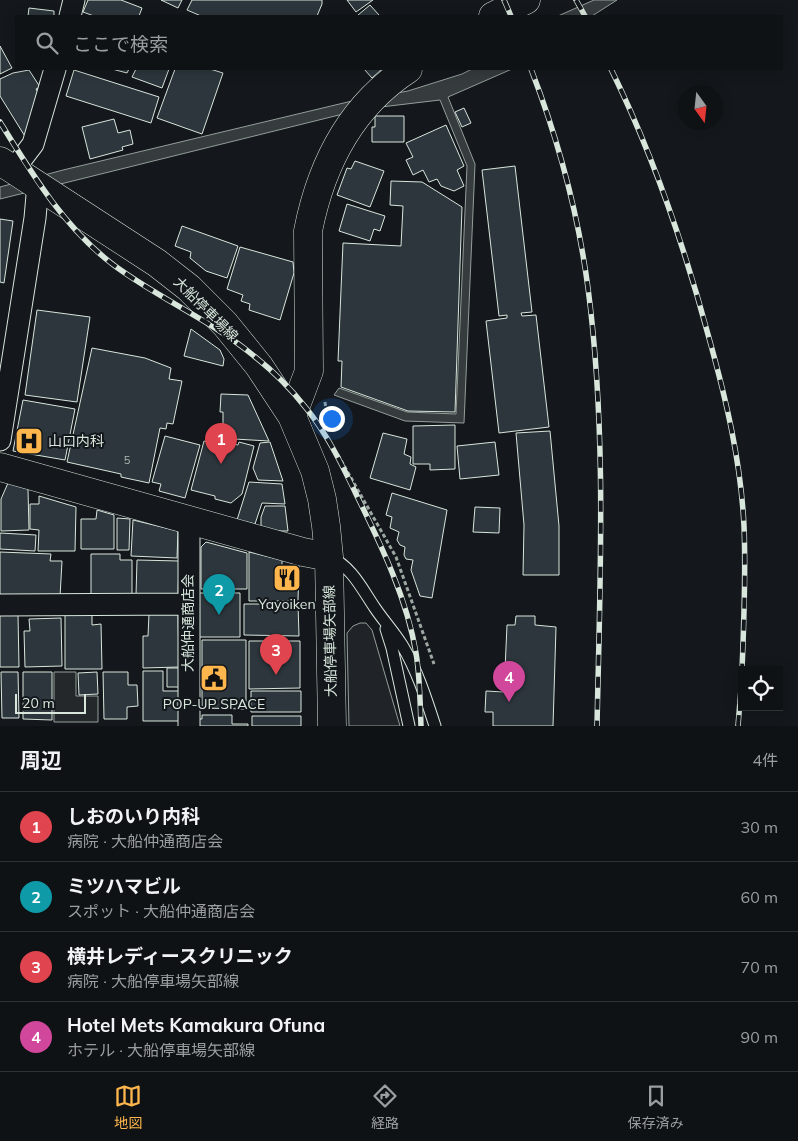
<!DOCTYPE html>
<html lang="ja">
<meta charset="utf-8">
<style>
:root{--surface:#0f1215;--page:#181b1e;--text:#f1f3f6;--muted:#9b9ea0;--line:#2f3234;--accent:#ffb74d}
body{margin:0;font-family:Mulish,"Noto Sans JP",sans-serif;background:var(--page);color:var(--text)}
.controls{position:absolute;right:15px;bottom:15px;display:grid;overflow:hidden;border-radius:0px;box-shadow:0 2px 12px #0003}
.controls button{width:45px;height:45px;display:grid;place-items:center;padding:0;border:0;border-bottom:1px solid var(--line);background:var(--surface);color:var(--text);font:25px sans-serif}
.compass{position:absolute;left:678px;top:85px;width:45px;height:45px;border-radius:50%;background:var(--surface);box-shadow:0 2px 12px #0003;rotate:165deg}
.scale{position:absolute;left:15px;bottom:12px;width:71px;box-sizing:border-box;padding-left:5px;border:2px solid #d8e6dc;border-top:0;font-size:14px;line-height:18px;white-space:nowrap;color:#d8e6dc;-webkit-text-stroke:4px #14181c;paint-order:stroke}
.you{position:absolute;left:331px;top:418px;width:18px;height:18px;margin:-12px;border:4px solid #fff;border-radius:50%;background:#1a73e8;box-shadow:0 0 0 8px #1a73e833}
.badge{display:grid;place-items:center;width:32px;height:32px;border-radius:50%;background:var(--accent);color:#fff;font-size:16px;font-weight:700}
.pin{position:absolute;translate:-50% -41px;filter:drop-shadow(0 1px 2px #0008)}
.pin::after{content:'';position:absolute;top:26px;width:18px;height:15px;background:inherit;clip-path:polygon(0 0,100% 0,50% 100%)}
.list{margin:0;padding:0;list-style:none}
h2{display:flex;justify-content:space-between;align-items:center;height:65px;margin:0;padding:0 20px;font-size:21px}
h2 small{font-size:16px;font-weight:400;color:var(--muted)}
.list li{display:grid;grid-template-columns:32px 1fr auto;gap:15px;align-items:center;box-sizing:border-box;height:70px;padding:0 20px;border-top:1px solid var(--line)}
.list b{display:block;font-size:19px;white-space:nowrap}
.list p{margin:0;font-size:16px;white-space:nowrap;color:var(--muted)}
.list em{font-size:16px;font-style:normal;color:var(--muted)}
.icon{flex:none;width:28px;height:28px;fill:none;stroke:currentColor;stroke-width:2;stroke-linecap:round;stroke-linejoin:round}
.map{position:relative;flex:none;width:798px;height:726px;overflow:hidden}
.search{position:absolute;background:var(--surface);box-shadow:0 2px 12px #0003;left:15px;right:15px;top:15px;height:55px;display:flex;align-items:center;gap:12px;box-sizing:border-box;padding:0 18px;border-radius:0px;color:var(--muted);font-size:19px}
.sheet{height:345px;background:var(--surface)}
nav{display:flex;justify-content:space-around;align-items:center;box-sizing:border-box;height:70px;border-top:1px solid var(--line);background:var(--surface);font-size:14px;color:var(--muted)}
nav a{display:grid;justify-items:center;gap:2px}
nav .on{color:var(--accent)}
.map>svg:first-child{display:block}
.green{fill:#202428;stroke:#939e99}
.parking{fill:#24282b;stroke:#939e99}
.water{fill:#363b3e;stroke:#939e99}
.building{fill:#2c363c;stroke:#d8e6dc}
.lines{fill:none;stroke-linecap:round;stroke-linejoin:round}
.lane-casing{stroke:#d8e6dc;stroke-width:13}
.street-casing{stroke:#d8e6dc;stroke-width:23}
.secondary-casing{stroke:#d8e6dc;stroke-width:29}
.path{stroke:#9da8a2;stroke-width:3;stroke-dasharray:4 2.5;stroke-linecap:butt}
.lane{stroke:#14181c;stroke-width:11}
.street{stroke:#14181c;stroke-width:21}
.secondary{stroke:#14181c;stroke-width:28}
.rail-casing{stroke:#d8e6dc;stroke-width:5.5}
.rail{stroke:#14181c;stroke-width:4;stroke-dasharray:11;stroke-linecap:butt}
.labels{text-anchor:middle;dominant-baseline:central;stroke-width:4;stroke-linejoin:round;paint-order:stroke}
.number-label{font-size:11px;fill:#adbab4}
.street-label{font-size:14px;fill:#d8e6dc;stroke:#14181c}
.poi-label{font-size:14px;fill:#d8e6dc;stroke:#14181c}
</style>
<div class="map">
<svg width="798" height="726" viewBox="0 0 798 726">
<rect width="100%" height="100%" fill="#14181c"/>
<path class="green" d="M360 623H366L372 630 400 726H349L347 633 353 626Z"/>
<path class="parking" d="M54 672H76V696H98V722H54Z"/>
<path class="water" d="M594 0H617L592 16H558Z
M472 69H512L448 97 475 164 464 423 405 421 334 395 339 388 407 412 456 414 467 166 440 100 381 107 339 115 0 199V187L63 170 352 101 408 91 462 74Z"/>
<path class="building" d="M88 0H121L142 8 139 16H94L83 12Z
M161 0H182L178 8Z
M192 0H322V4L317 16H201L187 10Z
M347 0H373L356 12Z
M370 5 379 15 377 16H359L358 15Z
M29 8 54 11V16H28Z
M0 46 12 68 0 74Z
M112 69H129L127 73Z
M136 69H169L162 88 132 77Z
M175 69H210L223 73 202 134 157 118Z
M364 69H382L372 78Z
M29 70 40 87 36 89 40 96 26 138 0 96V79L13 73Z
M74 70 159 97 151 123 66 96Z
M464 108 471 123 462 127 455 112Z
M375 116H404V142H372V127H375Z
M114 119 118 133 130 130 133 144 122 147 123 150 90 159 82 127Z
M446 125 464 166 457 170 464 186 454 191 441 186 437 179 429 182 423 170 413 175 406 160 413 157 406 143Z
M355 161 384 171 370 207 337 195 347 168 351 169Z
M515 166 532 312 521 313 522 316 536 315 549 427 499 433 486 321 507 318V315L499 316 482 170Z
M391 181 422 182 462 207 455 412 408 411 341 387 342 361H338L343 243 401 246 403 206 390 205Z
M347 204 385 216 380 231 374 229 370 241 339 231Z
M0 219 13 221 4 283 0 282Z
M182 226 238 246 227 278 206 271 190 258 191 252 175 246Z
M240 247 293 262 294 273 280 320 249 310 250 304 241 301 243 295 227 289Z
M37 310 90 317 77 402 25 395Z
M191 329 220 350 224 359 223 366 184 356Z
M92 348 145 358 171 368 169 379 182 381 173 424 167 423 166 429 160 428 149 483 121 477V474L67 462Z
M221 394 248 395 269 441 234 439V430L223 429V412H220Z
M23 400 75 409 65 460 13 451Z
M455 425V469L430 470V464H413V426Z
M550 431 559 526V575H523L524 525 516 433Z
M383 433 407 439 404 454 411 457 410 464 416 467 410 490 370 478Z
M165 436 200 445 185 498 159 491 161 484 152 482Z
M204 441 220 446V441L238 445 239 442 254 446 242 494 231 503 215 499V496L191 490Z
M270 442 283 481 258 480 253 468 260 443Z
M495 442 499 475 460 479 457 446Z
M249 482 282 484 285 504 262 503 255 524 237 520Z
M8 483 28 489 29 530 1 531V499Z
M392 493 447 510 432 598 420 596 411 570 413 560 406 559 404 555 405 547 400 545 397 540 399 532 390 528 392 517 386 515Z
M39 496 76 507 75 551H38L39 530 30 529V504H39Z
M265 506H285L288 531H275L261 528V517Z
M475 507 500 508 499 533 473 532Z
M97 510 114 515V549H81V519H96Z
M117 518 130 519 129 550H117Z
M133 520 178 531 177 558 131 556Z
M0 533 36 535 35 551 0 549Z
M206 542 247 553V589H201V547Z
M0 552 51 554 50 561H62L60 597 0 595Z
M249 552 282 560V566H299L298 601H249Z
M91 554H120V560H132V596L91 597Z
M137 560 179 561 178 596 136 595Z
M198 593H240V637H198Z
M244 604H298L299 636 244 635Z
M65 614H92V625L101 624 102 669H65Z
M149 614H178L179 667 143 668V636H148Z
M0 615H18L19 667H0Z
M516 616H535V625L556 627 553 726H493V712H485L486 691 504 692 507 625H515Z
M61 618 62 666 25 667 24 631H30L29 619Z
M202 640H246V709L202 708Z
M249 641H300V688L249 689Z
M167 668H180V687H167Z
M143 671H163V691H180V721H143Z
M1 672H18L19 718H2Z
M23 672H52V720L23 719Z
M97 672 98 694 79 695 78 673Z
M103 672H128V685H137L138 706 127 707V719H104Z
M251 691H301V712H251Z
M202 715H232V724H248V726H197V719H202Z
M252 716H301V726H252Z"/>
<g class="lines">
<defs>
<path id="lane" d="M330 557C352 567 362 589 375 608 383 620 394 632 402 645 417 670 426 698 435 726
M386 629 392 648 409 726"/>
<path id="street" d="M70 16 74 0
M14 169 33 144 55 69
M0 440 35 218 38 184
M189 519V726
M0 605 188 604"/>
<path id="secondary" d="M493 16 526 0
M0 161 157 263 189 288 225 324 259 366 292 416 315 471 322 499 326 526 329 557 332 726
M292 416 309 371 308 231C321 165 351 106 408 69
M0 467 303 552 329 557"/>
</defs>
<use href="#lane" class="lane-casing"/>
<use href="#street" class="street-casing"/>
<use href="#secondary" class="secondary-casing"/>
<path class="path" d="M325 402 329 434
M338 455 396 557 434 664"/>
<use href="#lane" class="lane"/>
<use href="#street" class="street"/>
<use href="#secondary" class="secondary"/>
<defs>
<path id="rail" d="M504 0 511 16
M576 0 585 16
M531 69C558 139 578 213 588 288 607 433 600 580 597 726
M611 69C653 155 684 245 709 338 726 399 741 462 744 526 746 574 744 622 742 670
M0 122C32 174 65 229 115 266 160 299 212 321 254 356 273 371 291 389 306 408 328 435 343 467 358 498 382 547 407 599 416 653 420 677 420 702 421 726
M738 726 742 676"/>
</defs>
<use href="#rail" class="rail-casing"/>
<use href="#rail" class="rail"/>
</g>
<defs>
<symbol id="hospital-square" viewBox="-11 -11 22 22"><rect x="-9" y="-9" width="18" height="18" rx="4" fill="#ffb74d" stroke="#14181c"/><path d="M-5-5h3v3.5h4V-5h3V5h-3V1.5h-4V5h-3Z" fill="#111"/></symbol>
<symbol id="restaurant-square" viewBox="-11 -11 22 22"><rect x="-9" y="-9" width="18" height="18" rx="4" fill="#ffb74d" stroke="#14181c"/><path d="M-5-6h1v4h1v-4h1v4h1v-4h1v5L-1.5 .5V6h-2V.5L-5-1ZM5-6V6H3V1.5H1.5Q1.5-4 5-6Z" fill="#111"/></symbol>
<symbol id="civic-square" viewBox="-11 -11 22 22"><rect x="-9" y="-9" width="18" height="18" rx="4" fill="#ffb74d" stroke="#14181c"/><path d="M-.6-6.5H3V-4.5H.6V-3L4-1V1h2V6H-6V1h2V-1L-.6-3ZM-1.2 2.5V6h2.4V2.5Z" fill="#111"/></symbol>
</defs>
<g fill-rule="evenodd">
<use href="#hospital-square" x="13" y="425" width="32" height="32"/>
<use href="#restaurant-square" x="271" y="562" width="32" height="32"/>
<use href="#civic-square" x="198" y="662" width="32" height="32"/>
</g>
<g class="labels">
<g class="number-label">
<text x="127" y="460">5</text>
</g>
<g class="street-label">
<text transform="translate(206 309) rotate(45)">大船停車場線</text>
<text transform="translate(188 623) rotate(-90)">大船仲通商店会</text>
<text transform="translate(330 641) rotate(-91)">大船停車場矢部線</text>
</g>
<g class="poi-label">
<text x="48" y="441" text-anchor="start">山口内科</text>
<text x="287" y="604">Yayoiken</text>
<text x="214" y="704">POP-UP SPACE</text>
</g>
</g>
</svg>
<div class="controls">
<button><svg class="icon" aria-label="locate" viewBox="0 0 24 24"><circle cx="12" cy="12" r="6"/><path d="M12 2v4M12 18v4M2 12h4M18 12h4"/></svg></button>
</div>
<svg class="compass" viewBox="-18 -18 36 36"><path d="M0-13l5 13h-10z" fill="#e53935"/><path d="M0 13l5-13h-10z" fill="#9b9ea0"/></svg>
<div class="scale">20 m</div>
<div class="you"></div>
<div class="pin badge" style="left:221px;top:464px;background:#e0444e">1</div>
<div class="pin badge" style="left:219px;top:615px;background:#0f9aa8">2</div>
<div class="pin badge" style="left:276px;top:675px;background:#e0444e">3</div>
<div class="pin badge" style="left:509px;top:702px;background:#d1479c">4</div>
<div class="search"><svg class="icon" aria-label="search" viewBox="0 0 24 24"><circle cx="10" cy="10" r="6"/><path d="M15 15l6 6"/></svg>ここで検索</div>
</div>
<section class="sheet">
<h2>周辺<small>4件</small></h2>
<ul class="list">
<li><span class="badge" style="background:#e0444e">1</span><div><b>しおのいり内科</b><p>病院 · 大船仲通商店会</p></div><em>30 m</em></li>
<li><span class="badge" style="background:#0f9aa8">2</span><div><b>ミツハマビル</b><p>スポット · 大船仲通商店会</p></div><em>60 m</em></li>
<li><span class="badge" style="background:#e0444e">3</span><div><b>横井レディースクリニック</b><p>病院 · 大船停車場矢部線</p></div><em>70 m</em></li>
<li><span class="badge" style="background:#d1479c">4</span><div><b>Hotel Mets Kamakura Ofuna</b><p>ホテル · 大船停車場矢部線</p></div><em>90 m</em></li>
</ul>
</section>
<nav>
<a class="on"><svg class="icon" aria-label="map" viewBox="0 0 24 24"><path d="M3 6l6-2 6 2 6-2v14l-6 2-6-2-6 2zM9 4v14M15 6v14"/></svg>地図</a>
<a><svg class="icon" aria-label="directions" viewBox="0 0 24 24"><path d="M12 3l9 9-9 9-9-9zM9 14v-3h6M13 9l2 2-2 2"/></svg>経路</a>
<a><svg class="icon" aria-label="saved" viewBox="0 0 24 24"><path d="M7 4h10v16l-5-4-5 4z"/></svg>保存済み</a>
</nav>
